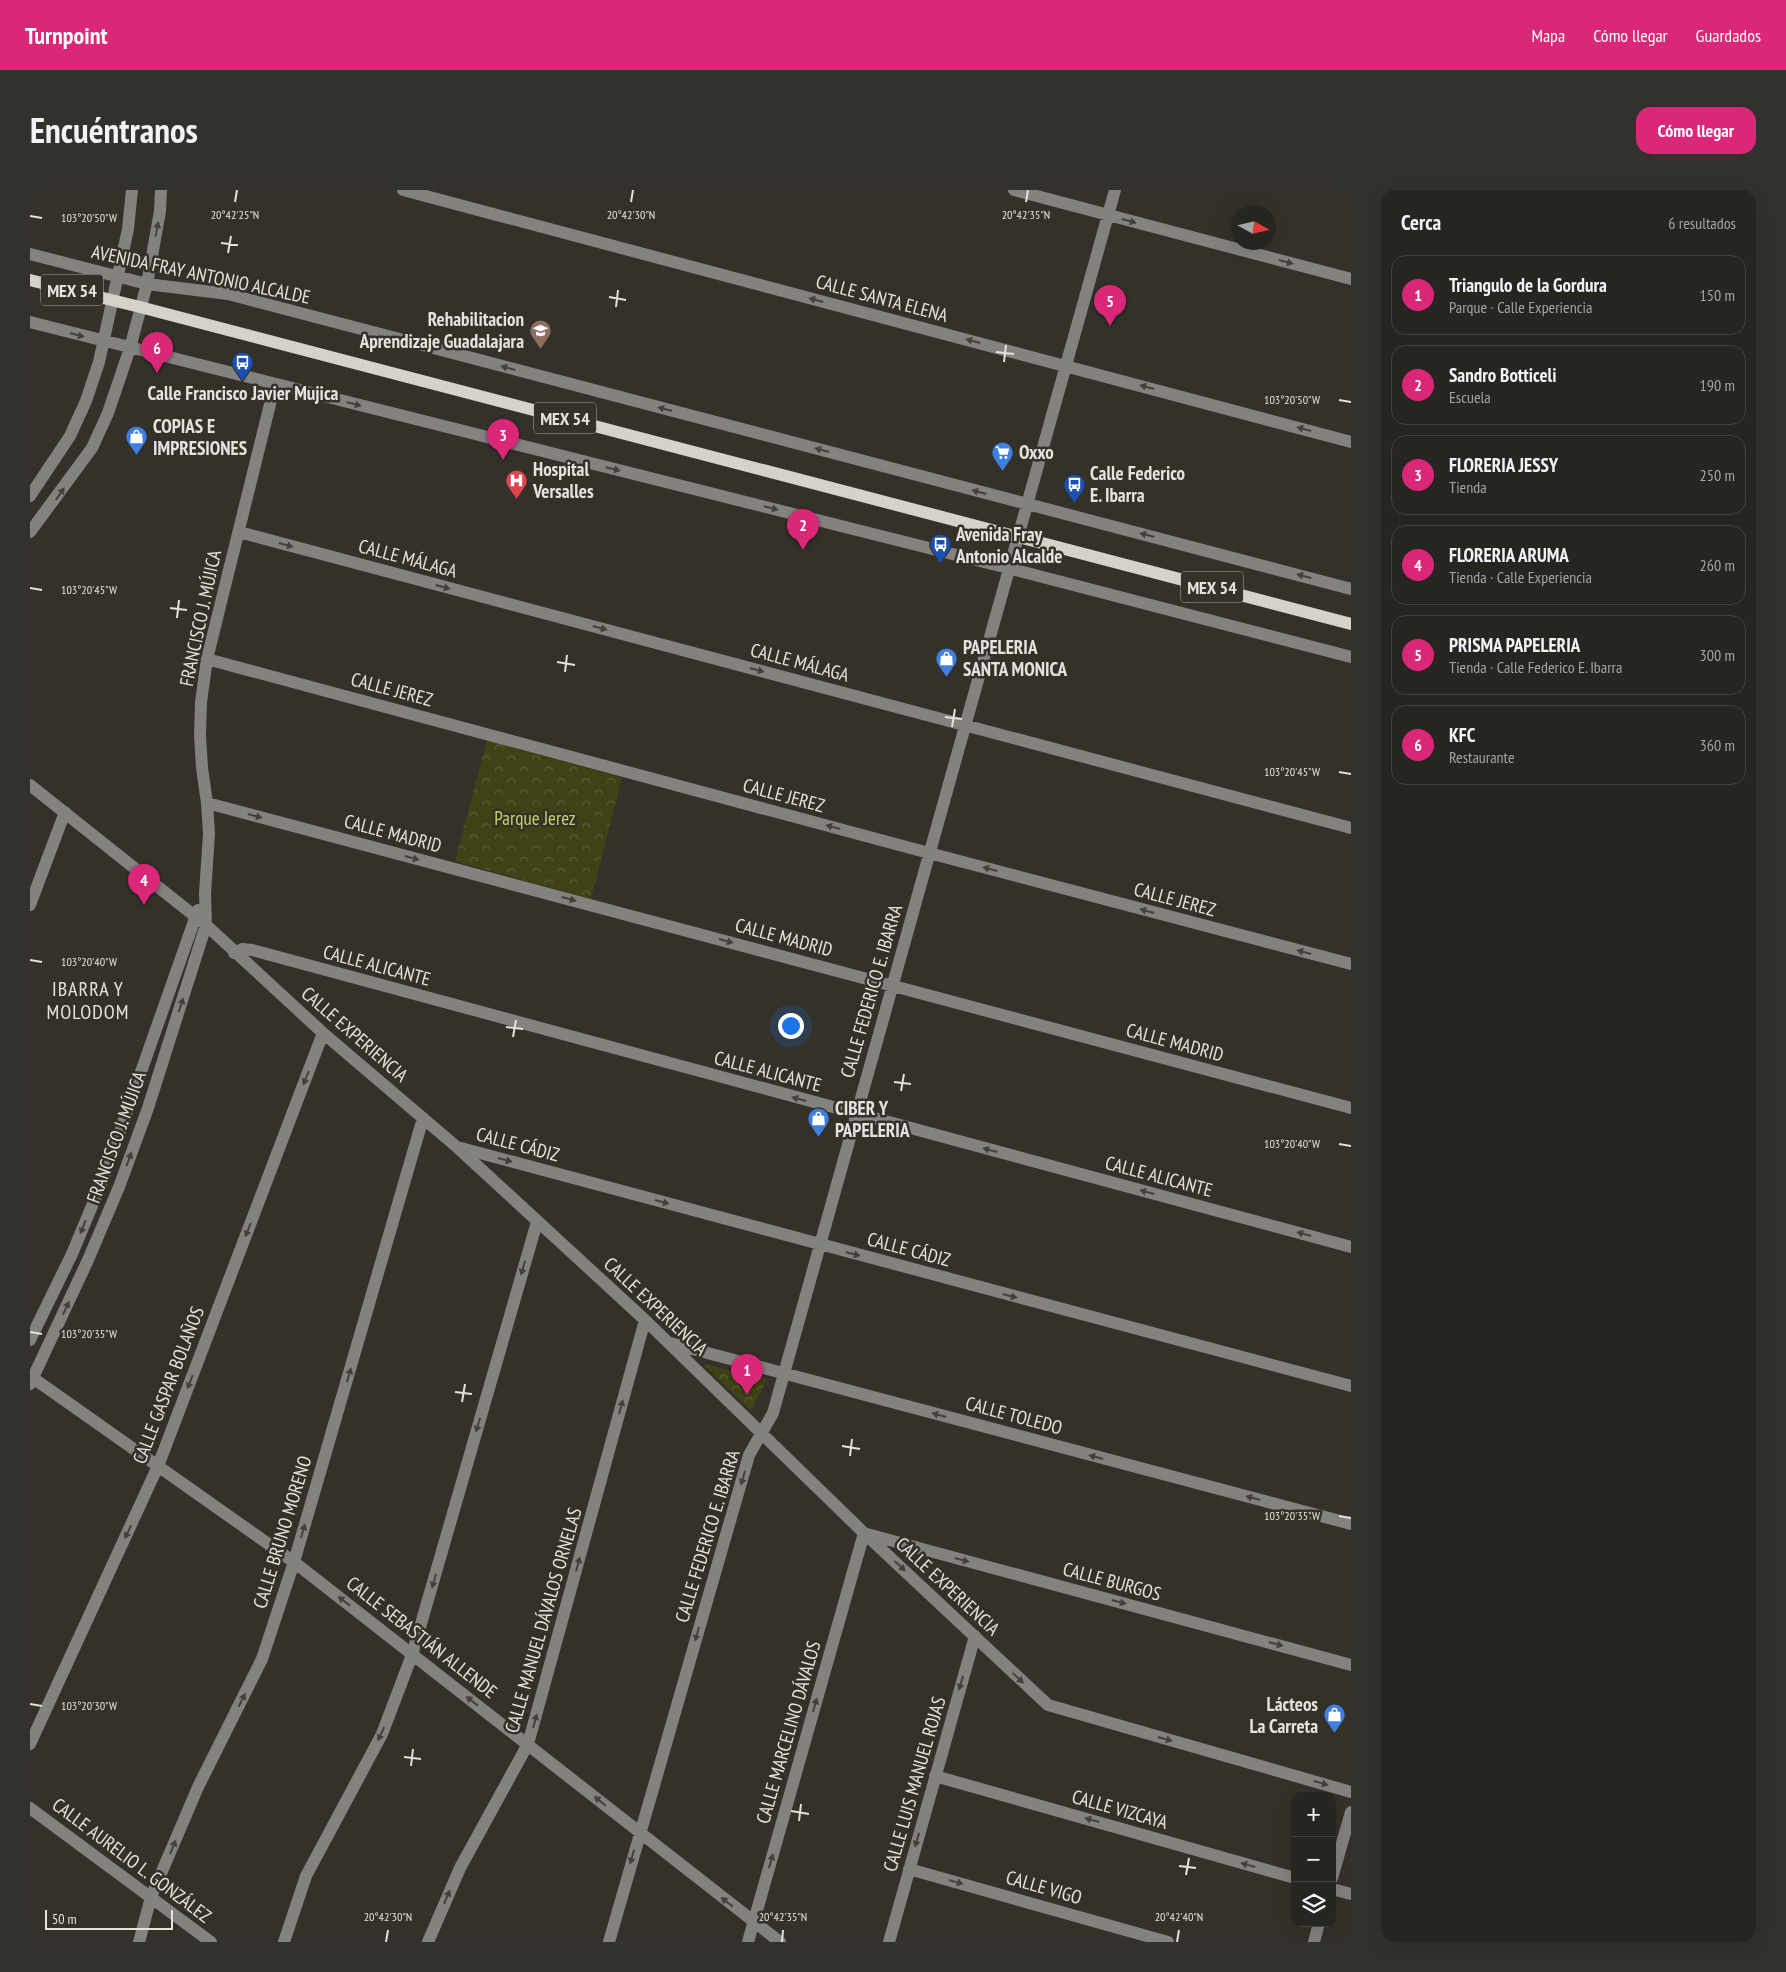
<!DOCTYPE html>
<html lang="es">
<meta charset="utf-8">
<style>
:root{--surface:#272520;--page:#33312d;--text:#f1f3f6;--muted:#a4a5a5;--line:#43423e;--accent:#db2777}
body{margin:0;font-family:"PT Sans Narrow",sans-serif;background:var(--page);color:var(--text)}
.controls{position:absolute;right:15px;bottom:15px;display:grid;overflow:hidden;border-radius:10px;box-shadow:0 5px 20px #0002}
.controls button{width:45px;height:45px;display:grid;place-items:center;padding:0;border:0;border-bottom:1px solid var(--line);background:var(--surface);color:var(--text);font:25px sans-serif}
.compass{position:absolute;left:1201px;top:15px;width:45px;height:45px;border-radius:50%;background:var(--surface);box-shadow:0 5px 20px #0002;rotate:98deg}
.scale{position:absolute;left:15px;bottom:12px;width:128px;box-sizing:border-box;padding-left:5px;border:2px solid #e4e2dd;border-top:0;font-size:14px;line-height:18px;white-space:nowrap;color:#e4e2dd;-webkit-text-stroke:4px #34312a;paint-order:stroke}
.you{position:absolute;left:760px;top:835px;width:18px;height:18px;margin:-12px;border:4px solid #fff;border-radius:50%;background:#1a73e8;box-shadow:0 0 0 8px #1a73e833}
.badge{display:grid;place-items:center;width:32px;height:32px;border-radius:50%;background:var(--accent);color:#fff;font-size:16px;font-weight:700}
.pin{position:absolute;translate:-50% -41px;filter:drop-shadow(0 1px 2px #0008)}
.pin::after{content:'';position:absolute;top:26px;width:18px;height:15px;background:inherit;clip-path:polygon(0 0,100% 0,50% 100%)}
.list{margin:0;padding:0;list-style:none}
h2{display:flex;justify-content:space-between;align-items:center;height:65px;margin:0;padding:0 20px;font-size:21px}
h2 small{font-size:16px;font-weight:400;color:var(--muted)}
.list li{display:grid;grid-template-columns:32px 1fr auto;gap:15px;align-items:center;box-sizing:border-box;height:80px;margin:0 10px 10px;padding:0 10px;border:1px solid var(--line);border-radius:15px}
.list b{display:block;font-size:19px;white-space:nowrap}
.list p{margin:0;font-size:16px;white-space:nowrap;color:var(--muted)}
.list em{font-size:16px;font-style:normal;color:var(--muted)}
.icon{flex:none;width:28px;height:28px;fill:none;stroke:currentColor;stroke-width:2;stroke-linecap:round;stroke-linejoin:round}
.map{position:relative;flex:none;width:1321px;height:1752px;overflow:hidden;border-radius:15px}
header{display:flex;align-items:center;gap:30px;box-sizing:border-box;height:70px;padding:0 25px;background:var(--accent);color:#fff}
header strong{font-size:24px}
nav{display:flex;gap:28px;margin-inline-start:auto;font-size:18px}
.intro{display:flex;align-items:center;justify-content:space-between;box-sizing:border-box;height:120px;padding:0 30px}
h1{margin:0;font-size:35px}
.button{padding:12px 22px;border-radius:15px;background:var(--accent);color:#fff;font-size:18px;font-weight:700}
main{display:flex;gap:30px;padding:0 30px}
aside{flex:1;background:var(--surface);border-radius:15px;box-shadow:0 5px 20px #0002}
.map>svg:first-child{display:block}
.park{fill:url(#park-crowns)}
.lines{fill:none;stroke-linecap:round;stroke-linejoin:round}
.minor{stroke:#83827e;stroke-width:12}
.major{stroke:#d5d2ca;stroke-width:12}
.oneway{fill:#44413b}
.ticks{fill:none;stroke:#e4e2dd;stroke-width:2}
.labels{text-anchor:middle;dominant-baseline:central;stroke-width:5;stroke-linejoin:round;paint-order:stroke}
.shield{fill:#34312a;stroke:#afada7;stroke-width:1}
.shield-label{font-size:18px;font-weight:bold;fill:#e4e2dd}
.street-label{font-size:19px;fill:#e4e2dd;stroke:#34312a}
.poi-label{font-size:19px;font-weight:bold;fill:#e4e2dd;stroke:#34312a;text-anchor:start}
.park-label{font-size:19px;fill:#c9d168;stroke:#34312a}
.neighbourhood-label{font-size:20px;letter-spacing:1px;fill:#e4e2dd;stroke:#34312a}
.ticks-label{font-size:12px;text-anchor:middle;fill:#e4e2dd;stroke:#34312a;stroke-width:5;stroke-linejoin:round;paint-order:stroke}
</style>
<header>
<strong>Turnpoint</strong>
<nav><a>Mapa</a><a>Cómo llegar</a><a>Guardados</a></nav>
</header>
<div class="intro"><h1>Encuéntranos</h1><a class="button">Cómo llegar</a></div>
<main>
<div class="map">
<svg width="1321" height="1752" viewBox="0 0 1321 1752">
<defs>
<pattern id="park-crowns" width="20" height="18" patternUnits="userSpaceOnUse" patternTransform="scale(1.25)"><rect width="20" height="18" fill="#3f4214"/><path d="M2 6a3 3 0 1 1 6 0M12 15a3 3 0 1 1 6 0" fill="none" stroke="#5b5d36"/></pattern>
</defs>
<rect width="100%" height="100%" fill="#34312a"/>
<path class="park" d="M457 550 592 588 561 709 425 671Z
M673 1174 737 1189 721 1221Z"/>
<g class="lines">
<path class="minor" d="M373 0 1321 252
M984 0 1321 89
M0 64 117 94 198 104 1321 399
M0 132 978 378 1321 467
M0 306 40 246 56 211 69 172 98 39 102 0
M0 342 62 258 78 223 100 158 117 94 130 21 131 0
M209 342 1321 638
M177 469 899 663 1321 774
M0 595 176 735 293 843 428 958 615 1130 834 1343 1018 1515 1321 1602
M177 613 1321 918
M0 715 35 622
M204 763 212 759 222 760 1321 1057
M431 958 1321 1196
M0 1150 42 1064 74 987 168 720
M640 1153 1321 1334
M0 1186 264 1372 750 1752
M0 1194 58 1070 89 997 118 918 176 735 175 703 179 644 177 613 172 578 170 545 171 512 177 469 245 194
M837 1344 1321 1475
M0 1554 128 1276 293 843
M905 1586 1265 1688
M0 1618 181 1752
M879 1679 1138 1752
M1302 1688 1321 1622
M1302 1699 1321 1704
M109 1752 121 1707 168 1597 232 1469 264 1372 393 928
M254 1752 276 1686 352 1544 382 1465 507 1032
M398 1752 430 1678 498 1554 615 1130
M579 1752 719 1265 743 1223 1085 0
M718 1752 834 1343
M859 1752 945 1446
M1284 1752 1289 1733"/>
<path class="major" d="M0 90 110 117 1321 434"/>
</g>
<defs><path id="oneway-solid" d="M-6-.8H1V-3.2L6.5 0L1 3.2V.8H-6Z" transform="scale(1.25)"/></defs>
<g class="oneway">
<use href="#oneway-solid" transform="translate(1099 31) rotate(15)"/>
<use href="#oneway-solid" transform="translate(127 39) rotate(-80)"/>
<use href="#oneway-solid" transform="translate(1256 72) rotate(15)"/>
<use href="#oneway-solid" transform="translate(786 110) rotate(-165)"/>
<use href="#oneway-solid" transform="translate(47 145) rotate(15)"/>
<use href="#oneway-solid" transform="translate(943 151) rotate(-165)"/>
<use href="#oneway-solid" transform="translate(478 178) rotate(-165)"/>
<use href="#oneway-solid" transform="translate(1117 197) rotate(-165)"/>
<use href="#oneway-solid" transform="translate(324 214) rotate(14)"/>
<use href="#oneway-solid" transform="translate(635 219) rotate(-165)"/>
<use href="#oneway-solid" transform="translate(1274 239) rotate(-165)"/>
<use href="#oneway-solid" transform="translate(792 260) rotate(-165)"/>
<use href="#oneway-solid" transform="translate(583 279) rotate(14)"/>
<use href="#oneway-solid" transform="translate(949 302) rotate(-165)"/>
<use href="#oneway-solid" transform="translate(30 304) rotate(-55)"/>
<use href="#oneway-solid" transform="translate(741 318) rotate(14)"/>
<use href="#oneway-solid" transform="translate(1117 345) rotate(-166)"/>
<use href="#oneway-solid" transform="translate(256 355) rotate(15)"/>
<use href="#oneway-solid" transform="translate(1274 386) rotate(-165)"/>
<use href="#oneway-solid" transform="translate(413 397) rotate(15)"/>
<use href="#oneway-solid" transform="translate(570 438) rotate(15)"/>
<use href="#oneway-solid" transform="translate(727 480) rotate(15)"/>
<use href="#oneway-solid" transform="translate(225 626) rotate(15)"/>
<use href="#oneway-solid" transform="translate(803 637) rotate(-165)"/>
<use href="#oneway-solid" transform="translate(382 668) rotate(15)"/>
<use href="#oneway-solid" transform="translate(960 679) rotate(-165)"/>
<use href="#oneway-solid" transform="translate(539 709) rotate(15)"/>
<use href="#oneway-solid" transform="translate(1117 721) rotate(-165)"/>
<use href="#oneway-solid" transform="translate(696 751) rotate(15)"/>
<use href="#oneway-solid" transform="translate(1274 762) rotate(-165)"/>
<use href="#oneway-solid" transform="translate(151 815) rotate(-72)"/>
<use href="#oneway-solid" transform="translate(276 888) rotate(111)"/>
<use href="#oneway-solid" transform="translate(769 909) rotate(-165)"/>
<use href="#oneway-solid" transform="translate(960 960) rotate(-165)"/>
<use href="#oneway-solid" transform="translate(99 969) rotate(-70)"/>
<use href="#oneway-solid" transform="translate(475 970) rotate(15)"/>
<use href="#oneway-solid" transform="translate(1117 1002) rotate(-165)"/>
<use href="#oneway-solid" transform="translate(632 1012) rotate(15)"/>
<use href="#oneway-solid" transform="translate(53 1037) rotate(112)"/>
<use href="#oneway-solid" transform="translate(218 1040) rotate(111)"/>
<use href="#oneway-solid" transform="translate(1274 1044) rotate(-165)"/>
<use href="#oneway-solid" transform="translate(823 1064) rotate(15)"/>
<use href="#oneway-solid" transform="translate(493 1078) rotate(106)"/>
<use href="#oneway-solid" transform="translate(980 1106) rotate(15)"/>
<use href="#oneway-solid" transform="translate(36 1118) rotate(-65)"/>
<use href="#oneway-solid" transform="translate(319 1185) rotate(-74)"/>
<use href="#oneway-solid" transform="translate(160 1192) rotate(111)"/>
<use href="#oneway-solid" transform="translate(591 1217) rotate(-75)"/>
<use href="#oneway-solid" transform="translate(909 1225) rotate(-165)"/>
<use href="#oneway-solid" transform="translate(448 1235) rotate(106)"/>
<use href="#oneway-solid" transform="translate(1066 1267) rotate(-165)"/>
<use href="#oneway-solid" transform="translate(713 1288) rotate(106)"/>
<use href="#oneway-solid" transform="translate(1223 1308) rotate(-165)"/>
<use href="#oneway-solid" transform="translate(273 1341) rotate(-74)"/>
<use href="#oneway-solid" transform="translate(98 1342) rotate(115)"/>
<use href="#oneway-solid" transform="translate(932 1370) rotate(15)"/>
<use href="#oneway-solid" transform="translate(548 1374) rotate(-75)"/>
<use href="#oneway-solid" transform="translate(870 1376) rotate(43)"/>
<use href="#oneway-solid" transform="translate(404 1391) rotate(106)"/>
<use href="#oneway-solid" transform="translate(314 1411) rotate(-142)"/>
<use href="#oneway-solid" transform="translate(1089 1412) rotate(15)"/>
<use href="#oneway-solid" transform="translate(667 1444) rotate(106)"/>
<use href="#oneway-solid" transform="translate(1246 1454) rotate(15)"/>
<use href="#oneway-solid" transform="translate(988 1488) rotate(43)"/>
<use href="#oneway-solid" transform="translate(931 1493) rotate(106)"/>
<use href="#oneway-solid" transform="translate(212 1510) rotate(-63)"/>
<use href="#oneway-solid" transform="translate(442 1511) rotate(-142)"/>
<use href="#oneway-solid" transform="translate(785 1515) rotate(-74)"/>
<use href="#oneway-solid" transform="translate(505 1531) rotate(-75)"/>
<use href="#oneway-solid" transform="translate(351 1544) rotate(115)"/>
<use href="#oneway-solid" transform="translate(1135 1549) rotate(16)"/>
<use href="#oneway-solid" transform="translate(1291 1593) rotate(16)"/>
<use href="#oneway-solid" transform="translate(570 1611) rotate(-141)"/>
<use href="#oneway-solid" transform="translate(1062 1630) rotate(-164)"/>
<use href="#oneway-solid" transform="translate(887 1650) rotate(106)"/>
<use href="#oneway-solid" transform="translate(143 1657) rotate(-67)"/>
<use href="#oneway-solid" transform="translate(602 1667) rotate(106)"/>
<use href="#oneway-solid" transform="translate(741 1671) rotate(-74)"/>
<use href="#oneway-solid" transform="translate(1218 1675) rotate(-164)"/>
<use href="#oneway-solid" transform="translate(926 1692) rotate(16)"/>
<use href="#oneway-solid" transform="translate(417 1707) rotate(-66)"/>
<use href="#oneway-solid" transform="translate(697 1712) rotate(-142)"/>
</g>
<path class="ticks" d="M205 12 207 0M601 12 603 0M996 12 998 0M0 26 12 28M191 53 208 55M198 63 201 46M579 107 596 110M586 117 588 100M966 162 984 164M974 172 976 155M1309 210 1321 212M0 398 12 400M140 418 157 420M147 428 149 410M527 472 545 475M535 482 537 465M915 527 932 529M922 537 925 519M1309 582 1321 584M0 770 12 772M476 837 493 839M483 847 486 830M864 892 881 894M871 901 874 884M1309 954 1321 956M0 1142 12 1144M425 1202 442 1204M432 1212 435 1194M812 1256 830 1259M820 1266 822 1249M1309 1326 1321 1328M0 1514 12 1516M374 1567 391 1569M381 1576 383 1559M761 1621 779 1624M769 1631 771 1614M1149 1676 1166 1678M1156 1685 1159 1668M356 1752 358 1740M752 1752 753 1740M1147 1752 1149 1740"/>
<defs>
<symbol id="school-pin" viewBox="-11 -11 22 30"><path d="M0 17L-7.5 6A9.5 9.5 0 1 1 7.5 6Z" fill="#8d6e63" stroke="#34312a"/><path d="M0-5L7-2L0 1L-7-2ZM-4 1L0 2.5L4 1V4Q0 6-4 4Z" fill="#fff"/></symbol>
<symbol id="bus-pin" viewBox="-11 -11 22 30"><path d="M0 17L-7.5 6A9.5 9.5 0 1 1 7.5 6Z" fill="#1a4fb4" stroke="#34312a"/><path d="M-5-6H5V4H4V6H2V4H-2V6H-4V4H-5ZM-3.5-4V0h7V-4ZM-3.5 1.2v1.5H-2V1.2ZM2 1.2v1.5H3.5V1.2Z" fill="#fff"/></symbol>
<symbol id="shop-pin" viewBox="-11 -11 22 30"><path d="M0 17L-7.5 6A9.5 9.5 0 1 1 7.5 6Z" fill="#3f7fe0" stroke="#34312a"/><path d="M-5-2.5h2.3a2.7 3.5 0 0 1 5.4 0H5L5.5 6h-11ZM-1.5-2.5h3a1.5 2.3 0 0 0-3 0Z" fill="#fff"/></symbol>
<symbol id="supermarket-pin" viewBox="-11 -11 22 30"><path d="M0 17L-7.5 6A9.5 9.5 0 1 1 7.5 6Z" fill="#3f7fe0" stroke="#34312a"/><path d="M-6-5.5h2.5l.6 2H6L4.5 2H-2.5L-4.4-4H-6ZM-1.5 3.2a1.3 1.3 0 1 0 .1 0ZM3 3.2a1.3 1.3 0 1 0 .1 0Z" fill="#fff"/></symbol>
<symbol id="hospital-pin" viewBox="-11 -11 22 30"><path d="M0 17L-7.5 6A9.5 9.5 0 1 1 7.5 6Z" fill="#e0444e" stroke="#34312a"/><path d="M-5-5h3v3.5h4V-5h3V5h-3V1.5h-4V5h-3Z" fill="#fff"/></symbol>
</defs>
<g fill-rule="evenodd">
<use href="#school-pin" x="498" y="128" width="25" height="34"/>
<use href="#bus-pin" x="200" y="160" width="25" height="34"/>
<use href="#shop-pin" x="94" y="234" width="25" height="34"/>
<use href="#supermarket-pin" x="960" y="250" width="25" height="34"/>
<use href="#hospital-pin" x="474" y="278" width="25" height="34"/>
<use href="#bus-pin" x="1032" y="282" width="25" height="34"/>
<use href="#bus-pin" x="898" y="342" width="25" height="34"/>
<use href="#shop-pin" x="904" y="456" width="25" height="34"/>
<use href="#shop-pin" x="776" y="916" width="25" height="34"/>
<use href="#shop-pin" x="1292" y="1512" width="25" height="34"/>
</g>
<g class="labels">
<g class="shield">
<rect x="11" y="84.5" width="62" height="31" rx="4"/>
<rect x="504" y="212.5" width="62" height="31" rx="4"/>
<rect x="1151" y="381.5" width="62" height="31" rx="4"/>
</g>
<g class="shield-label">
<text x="42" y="100">MEX 54</text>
<text x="535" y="228">MEX 54</text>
<text x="1182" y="397">MEX 54</text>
</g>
<g class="street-label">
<text transform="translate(171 84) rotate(12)">AVENIDA FRAY ANTONIO ALCALDE</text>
<text transform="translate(852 108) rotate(15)">CALLE SANTA ELENA</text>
<text transform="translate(378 368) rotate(15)">CALLE MÁLAGA</text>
<text transform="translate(170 428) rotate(-78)">FRANCISCO J. MÚJICA</text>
<text transform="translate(770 472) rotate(15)">CALLE MÁLAGA</text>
<text transform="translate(362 499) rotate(15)">CALLE JEREZ</text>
<text transform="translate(754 605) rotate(15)">CALLE JEREZ</text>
<text transform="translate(363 643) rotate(15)">CALLE MADRID</text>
<text transform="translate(1145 709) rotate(15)">CALLE JEREZ</text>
<text transform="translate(754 747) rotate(15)">CALLE MADRID</text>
<text transform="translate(347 775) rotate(15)">CALLE ALICANTE</text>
<text transform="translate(841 801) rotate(-74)">CALLE FEDERICO E. IBARRA</text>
<text transform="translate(325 844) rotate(41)">CALLE EXPERIENCIA</text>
<text transform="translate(1145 852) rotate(15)">CALLE MADRID</text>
<text transform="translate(738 881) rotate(15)">CALLE ALICANTE</text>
<text transform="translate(86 947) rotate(-70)">FRANCISCO J. MÚJICA</text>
<text transform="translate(488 954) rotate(15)">CALLE CÁDIZ</text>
<text transform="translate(1129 986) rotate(15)">CALLE ALICANTE</text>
<text transform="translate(879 1059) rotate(15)">CALLE CÁDIZ</text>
<text transform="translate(626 1116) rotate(43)">CALLE EXPERIENCIA</text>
<text transform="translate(138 1195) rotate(-69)">CALLE GASPAR BOLAÑOS</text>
<text transform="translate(984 1225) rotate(15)">CALLE TOLEDO</text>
<text transform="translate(252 1342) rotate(-73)">CALLE BRUNO MORENO</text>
<text transform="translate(677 1346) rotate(-73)">CALLE FEDERICO E. IBARRA</text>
<text transform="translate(1082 1391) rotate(15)">CALLE BURGOS</text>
<text transform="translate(918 1396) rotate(43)">CALLE EXPERIENCIA</text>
<text transform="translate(513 1430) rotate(-74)">CALLE MANUEL DÁVALOS ORNELAS</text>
<text transform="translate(392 1447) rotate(38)">CALLE SEBASTIÁN ALLENDE</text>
<text transform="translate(758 1542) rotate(-74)">CALLE MARCELINO DÁVALOS</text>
<text transform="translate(884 1594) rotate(-74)">CALLE LUIS MANUEL ROJAS</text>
<text transform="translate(1090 1619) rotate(16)">CALLE VIZCAYA</text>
<text transform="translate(102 1670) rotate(37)">CALLE AURELIO L. GONZÁLEZ</text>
<text transform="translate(1014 1697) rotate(16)">CALLE VIGO</text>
</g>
<g class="poi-label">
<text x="494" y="129" text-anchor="end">Rehabilitacion<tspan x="494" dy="22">Aprendizaje Guadalajara</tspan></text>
<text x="213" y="203" text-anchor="middle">Calle Francisco Javier Mujica</text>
<text x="123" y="236">COPIAS E<tspan x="123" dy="22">IMPRESIONES</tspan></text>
<text x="989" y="262">Oxxo</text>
<text x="503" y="279">Hospital<tspan x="503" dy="22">Versalles</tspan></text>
<text x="1060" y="283">Calle Federico<tspan x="1060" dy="22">E. Ibarra</tspan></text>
<text x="926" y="344">Avenida Fray<tspan x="926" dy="22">Antonio Alcalde</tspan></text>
<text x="933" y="457">PAPELERIA<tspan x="933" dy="22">SANTA MONICA</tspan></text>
<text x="805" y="918">CIBER Y<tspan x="805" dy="22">PAPELERIA</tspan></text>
<text x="1288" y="1514" text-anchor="end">Lácteos<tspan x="1288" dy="22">La Carreta</tspan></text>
</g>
<g class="park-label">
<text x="505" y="628">Parque Jerez</text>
</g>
<g class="neighbourhood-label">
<text x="58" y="799">IBARRA Y<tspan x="58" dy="23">MOLODOM</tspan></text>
</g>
</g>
<g class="ticks-label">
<text x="205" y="29">20°42'25"N</text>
<text x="601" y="29">20°42'30"N</text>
<text x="996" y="29">20°42'35"N</text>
<text x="59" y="32">103°20'50"W</text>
<text x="1262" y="214">103°20'50"W</text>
<text x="59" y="404">103°20'45"W</text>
<text x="1262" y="586">103°20'45"W</text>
<text x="59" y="776">103°20'40"W</text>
<text x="1262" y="958">103°20'40"W</text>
<text x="59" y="1148">103°20'35"W</text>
<text x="1262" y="1330">103°20'35"W</text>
<text x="59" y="1520">103°20'30"W</text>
<text x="358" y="1731">20°42'30"N</text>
<text x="753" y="1731">20°42'35"N</text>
<text x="1149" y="1731">20°42'40"N</text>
</g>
</svg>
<div class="controls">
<button>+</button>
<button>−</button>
<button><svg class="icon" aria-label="layers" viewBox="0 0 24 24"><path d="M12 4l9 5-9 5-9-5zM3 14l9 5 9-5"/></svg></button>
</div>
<svg class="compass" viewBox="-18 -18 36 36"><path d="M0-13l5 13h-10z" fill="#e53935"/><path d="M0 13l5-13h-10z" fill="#a4a5a5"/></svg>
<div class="scale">50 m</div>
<div class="you"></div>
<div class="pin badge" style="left:717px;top:1205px">1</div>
<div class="pin badge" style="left:773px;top:360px">2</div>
<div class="pin badge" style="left:473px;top:270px">3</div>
<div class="pin badge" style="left:114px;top:715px">4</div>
<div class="pin badge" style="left:1080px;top:136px">5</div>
<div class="pin badge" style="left:127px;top:183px">6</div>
</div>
<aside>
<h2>Cerca<small>6 resultados</small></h2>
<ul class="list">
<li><span class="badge">1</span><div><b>Triangulo de la Gordura</b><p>Parque · Calle Experiencia</p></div><em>150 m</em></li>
<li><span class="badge">2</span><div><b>Sandro Botticeli</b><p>Escuela</p></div><em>190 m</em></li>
<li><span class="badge">3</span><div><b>FLORERIA JESSY</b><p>Tienda</p></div><em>250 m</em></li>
<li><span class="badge">4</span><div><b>FLORERIA ARUMA</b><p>Tienda · Calle Experiencia</p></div><em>260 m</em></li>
<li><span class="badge">5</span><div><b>PRISMA PAPELERIA</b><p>Tienda · Calle Federico E. Ibarra</p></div><em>300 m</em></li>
<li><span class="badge">6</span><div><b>KFC</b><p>Restaurante</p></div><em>360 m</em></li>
</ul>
</aside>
</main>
